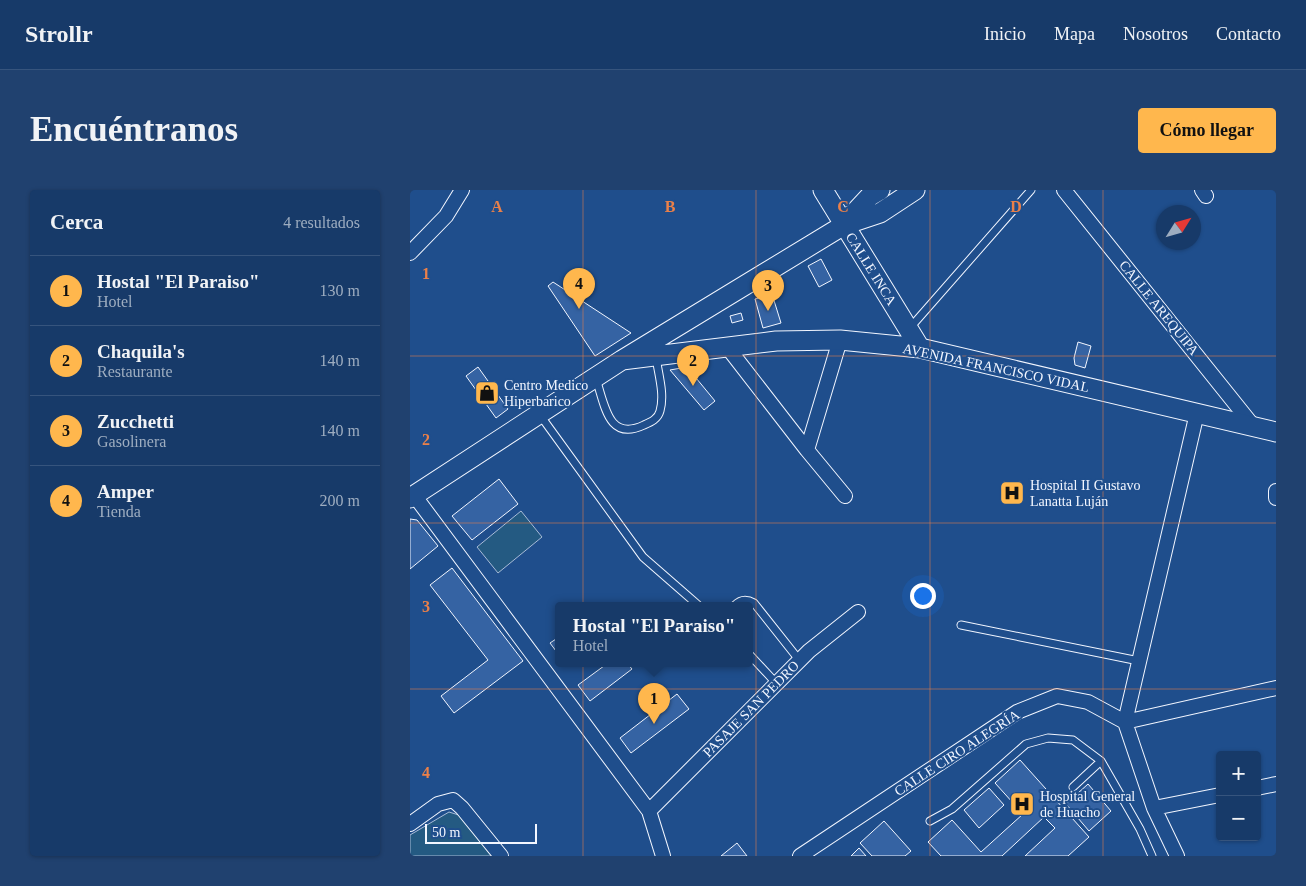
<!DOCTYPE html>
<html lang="es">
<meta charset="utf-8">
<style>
:root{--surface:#173a69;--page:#20416f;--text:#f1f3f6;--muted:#9eadc0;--line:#36547d;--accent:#ffb74d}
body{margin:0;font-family:Georgia,serif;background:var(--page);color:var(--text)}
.controls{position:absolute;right:15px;bottom:15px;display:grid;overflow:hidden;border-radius:5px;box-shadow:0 1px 4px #0004}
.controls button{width:45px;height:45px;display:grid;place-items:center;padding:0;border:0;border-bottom:1px solid var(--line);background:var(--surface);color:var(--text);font:25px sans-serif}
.compass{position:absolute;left:746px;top:15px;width:45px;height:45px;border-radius:50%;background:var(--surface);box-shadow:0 1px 4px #0004;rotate:53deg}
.scale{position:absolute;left:15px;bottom:12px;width:112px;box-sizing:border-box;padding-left:5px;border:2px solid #f2f6ff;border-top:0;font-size:14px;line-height:18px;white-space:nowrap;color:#f2f6ff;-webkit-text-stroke:4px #1f4e8c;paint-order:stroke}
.you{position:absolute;left:512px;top:405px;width:18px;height:18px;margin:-12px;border:4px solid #fff;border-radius:50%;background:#1a73e8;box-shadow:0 0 0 8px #1a73e833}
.badge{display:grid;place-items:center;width:32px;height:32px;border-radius:50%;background:var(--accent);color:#111;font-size:16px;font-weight:700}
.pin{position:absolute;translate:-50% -41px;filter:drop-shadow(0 1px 2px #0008)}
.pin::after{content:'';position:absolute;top:26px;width:18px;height:15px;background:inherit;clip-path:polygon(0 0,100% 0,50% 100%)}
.popup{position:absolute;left:145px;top:412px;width:198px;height:65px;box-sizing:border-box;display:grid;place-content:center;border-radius:5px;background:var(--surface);filter:drop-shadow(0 1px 4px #0005);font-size:16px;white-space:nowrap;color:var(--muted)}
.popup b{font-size:19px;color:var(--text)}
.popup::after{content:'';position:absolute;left:50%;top:100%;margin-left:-10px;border:10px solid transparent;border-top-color:var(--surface)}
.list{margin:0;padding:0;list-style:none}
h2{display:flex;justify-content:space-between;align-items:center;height:65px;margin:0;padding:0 20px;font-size:21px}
h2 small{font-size:16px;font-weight:400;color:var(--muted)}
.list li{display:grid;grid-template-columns:32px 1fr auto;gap:15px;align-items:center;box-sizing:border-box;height:70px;padding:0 20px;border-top:1px solid var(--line)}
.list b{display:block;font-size:19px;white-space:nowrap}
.list p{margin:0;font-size:16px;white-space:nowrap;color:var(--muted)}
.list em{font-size:16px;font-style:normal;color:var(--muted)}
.map{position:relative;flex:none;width:866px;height:666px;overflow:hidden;border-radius:5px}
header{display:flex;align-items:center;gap:30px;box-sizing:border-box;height:70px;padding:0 25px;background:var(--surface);border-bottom:1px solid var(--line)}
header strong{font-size:24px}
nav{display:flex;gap:28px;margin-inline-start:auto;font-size:18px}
.intro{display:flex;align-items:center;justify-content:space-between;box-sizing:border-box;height:120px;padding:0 30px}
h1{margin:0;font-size:35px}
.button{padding:12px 22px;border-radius:5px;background:var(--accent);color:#111;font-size:18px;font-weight:700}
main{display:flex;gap:30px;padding:0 30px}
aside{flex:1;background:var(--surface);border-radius:5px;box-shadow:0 1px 4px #0004}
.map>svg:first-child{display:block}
.green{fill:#245a82;stroke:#a8bbd7}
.building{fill:#3563a3;stroke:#f2f6ff}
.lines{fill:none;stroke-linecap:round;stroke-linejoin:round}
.lane-casing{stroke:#f2f6ff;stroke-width:9}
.street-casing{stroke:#f2f6ff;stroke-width:16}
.secondary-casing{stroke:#f2f6ff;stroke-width:21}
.lane{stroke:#1f4e8c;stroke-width:7}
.street{stroke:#1f4e8c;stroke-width:14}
.secondary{stroke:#1f4e8c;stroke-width:19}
.grid{fill:none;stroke:#ea8049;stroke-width:1;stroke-opacity:0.55}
.labels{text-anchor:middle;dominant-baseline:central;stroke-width:4;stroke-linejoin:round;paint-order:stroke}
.street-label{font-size:14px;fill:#f2f6ff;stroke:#1f4e8c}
.poi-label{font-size:14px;fill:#f2f6ff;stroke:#1f4e8c;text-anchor:start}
.grid-label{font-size:16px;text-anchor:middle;font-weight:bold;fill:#ea8049;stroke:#1f4e8c;stroke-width:4;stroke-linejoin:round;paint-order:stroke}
</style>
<header>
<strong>Strollr</strong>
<nav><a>Inicio</a><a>Mapa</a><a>Nosotros</a><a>Contacto</a></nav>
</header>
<div class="intro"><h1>Encuéntranos</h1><a class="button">Cómo llegar</a></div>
<main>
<aside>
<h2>Cerca<small>4 resultados</small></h2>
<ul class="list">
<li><span class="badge">1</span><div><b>Hostal &quot;El Paraiso&quot;</b><p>Hotel</p></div><em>130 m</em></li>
<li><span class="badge">2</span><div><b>Chaquila's</b><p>Restaurante</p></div><em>140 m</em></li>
<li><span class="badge">3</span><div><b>Zucchetti</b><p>Gasolinera</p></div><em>140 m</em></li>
<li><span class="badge">4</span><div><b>Amper</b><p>Tienda</p></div><em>200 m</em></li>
</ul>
</aside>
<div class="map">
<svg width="866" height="666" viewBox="0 0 866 666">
<rect width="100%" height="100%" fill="#1f4e8c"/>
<path class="green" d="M111 321 132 347 88 383 67 357Z
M39 622 52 626 87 666H0V645Z"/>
<path class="building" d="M411 69 422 90 409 97 398 76Z
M143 92 221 143 185 166 138 96Z
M362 104 371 133 353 138 345 109Z
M331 123 333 130 322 133 320 126Z
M668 152 681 156 675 178 665 175 664 168Z
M68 177 98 219 86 228 56 186Z
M277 177 305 211 294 220 260 180Z
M89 289 108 314 62 350 42 326Z
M0 329 7 330 28 356 0 379Z
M42 378 113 471 44 523 31 506 78 470 20 395Z
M149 447V465L140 453Z
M198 473H217L222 479 180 511 168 495Z
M267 504 279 519 221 563 210 548Z
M610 570 679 647 658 666H615L645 638 634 627 592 666H531L518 652 542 630 571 662 613 624 585 593Z
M678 594 701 621 679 641 656 614Z
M579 598 594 615 569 638 554 620Z
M474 631 501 661 495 666H462L450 653Z
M327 653 337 666H311Z
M449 658 456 666H441Z"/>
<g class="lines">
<defs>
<path id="lane" d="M499 139 621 0
M186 189C195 215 198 252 234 235 241 232 248 229 250 221 255 204 248 183 246 167
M130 225 233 367 288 415
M325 415C331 409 337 409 344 413L390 471
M551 435 729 471
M339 464 366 493
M663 597 691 571
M520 631 542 619 616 554 638 548 663 550 691 571 730 639 742 666"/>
<path id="street" d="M654 0 844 237
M792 0 796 6
M0 63 36 26 52 0
M318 158 397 260 435 306
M397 260 430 150
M866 301V308
M4 305 239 621 253 666
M715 532 787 223
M715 532 866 498
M715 532 744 618 767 666
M847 598 866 594
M744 618 810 605
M239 621 399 461 448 422
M0 634 28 614 43 610 52 618 91 666
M390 666 607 522 647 506 678 512 715 532"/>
<path id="secondary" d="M413 0 510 158
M434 34 460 6 470 0
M212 170 366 151 430 150 510 158 866 242
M0 308 212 170 434 35 470 23 505 0"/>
</defs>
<use href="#lane" class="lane-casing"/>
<use href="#street" class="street-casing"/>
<use href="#secondary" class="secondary-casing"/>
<use href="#lane" class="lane"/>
<use href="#street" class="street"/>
<use href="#secondary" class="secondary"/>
</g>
<path class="grid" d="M173 0V666M346 0V666M520 0V666M693 0V666M0 166H866M0 333H866M0 499H866"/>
<defs>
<symbol id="shop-square" viewBox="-11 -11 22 22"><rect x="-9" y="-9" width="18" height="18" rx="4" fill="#ffb74d" stroke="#1f4e8c"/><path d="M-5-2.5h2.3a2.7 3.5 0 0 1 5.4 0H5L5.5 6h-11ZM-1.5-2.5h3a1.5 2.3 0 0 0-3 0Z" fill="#111"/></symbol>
<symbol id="hospital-square" viewBox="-11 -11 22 22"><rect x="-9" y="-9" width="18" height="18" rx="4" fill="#ffb74d" stroke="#1f4e8c"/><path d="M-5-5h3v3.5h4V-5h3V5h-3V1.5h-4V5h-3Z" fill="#111"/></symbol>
</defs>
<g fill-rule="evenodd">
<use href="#shop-square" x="63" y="189" width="28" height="28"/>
<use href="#hospital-square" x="588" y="289" width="28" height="28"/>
<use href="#hospital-square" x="598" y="600" width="28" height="28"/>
</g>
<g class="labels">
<g class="street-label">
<text transform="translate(461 79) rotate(58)">CALLE INCA</text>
<text transform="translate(749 118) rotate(51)">CALLE AREQUIPA</text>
<text transform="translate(586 178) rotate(12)">AVENIDA FRANCISCO VIDAL</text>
<text transform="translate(341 519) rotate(-45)">PASAJE SAN PEDRO</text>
<text transform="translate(547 563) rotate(-33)">CALLE CIRO ALEGRÍA</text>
</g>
<g class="poi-label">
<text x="94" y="195">Centro Medico<tspan x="94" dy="16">Hiperbarico</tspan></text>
<text x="620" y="295">Hospital II Gustavo<tspan x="620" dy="16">Lanatta Luján</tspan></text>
<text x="630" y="606">Hospital General<tspan x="630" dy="16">de Huacho</tspan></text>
</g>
</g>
<g class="grid-label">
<text x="87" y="22">A</text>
<text x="260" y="22">B</text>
<text x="433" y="22">C</text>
<text x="606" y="22">D</text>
<text x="16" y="89">1</text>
<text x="16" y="255">2</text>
<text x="16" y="422">3</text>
<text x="16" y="588">4</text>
</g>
</svg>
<div class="controls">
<button>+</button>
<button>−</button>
</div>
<svg class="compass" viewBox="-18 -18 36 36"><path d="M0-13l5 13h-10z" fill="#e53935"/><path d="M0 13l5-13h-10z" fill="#9eadc0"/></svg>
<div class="scale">50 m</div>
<div class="you"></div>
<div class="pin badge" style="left:244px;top:534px">1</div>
<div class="popup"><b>Hostal &quot;El Paraiso&quot;</b>Hotel</div>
<div class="pin badge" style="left:283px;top:196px">2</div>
<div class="pin badge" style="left:358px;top:121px">3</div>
<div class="pin badge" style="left:169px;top:119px">4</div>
</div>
</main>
